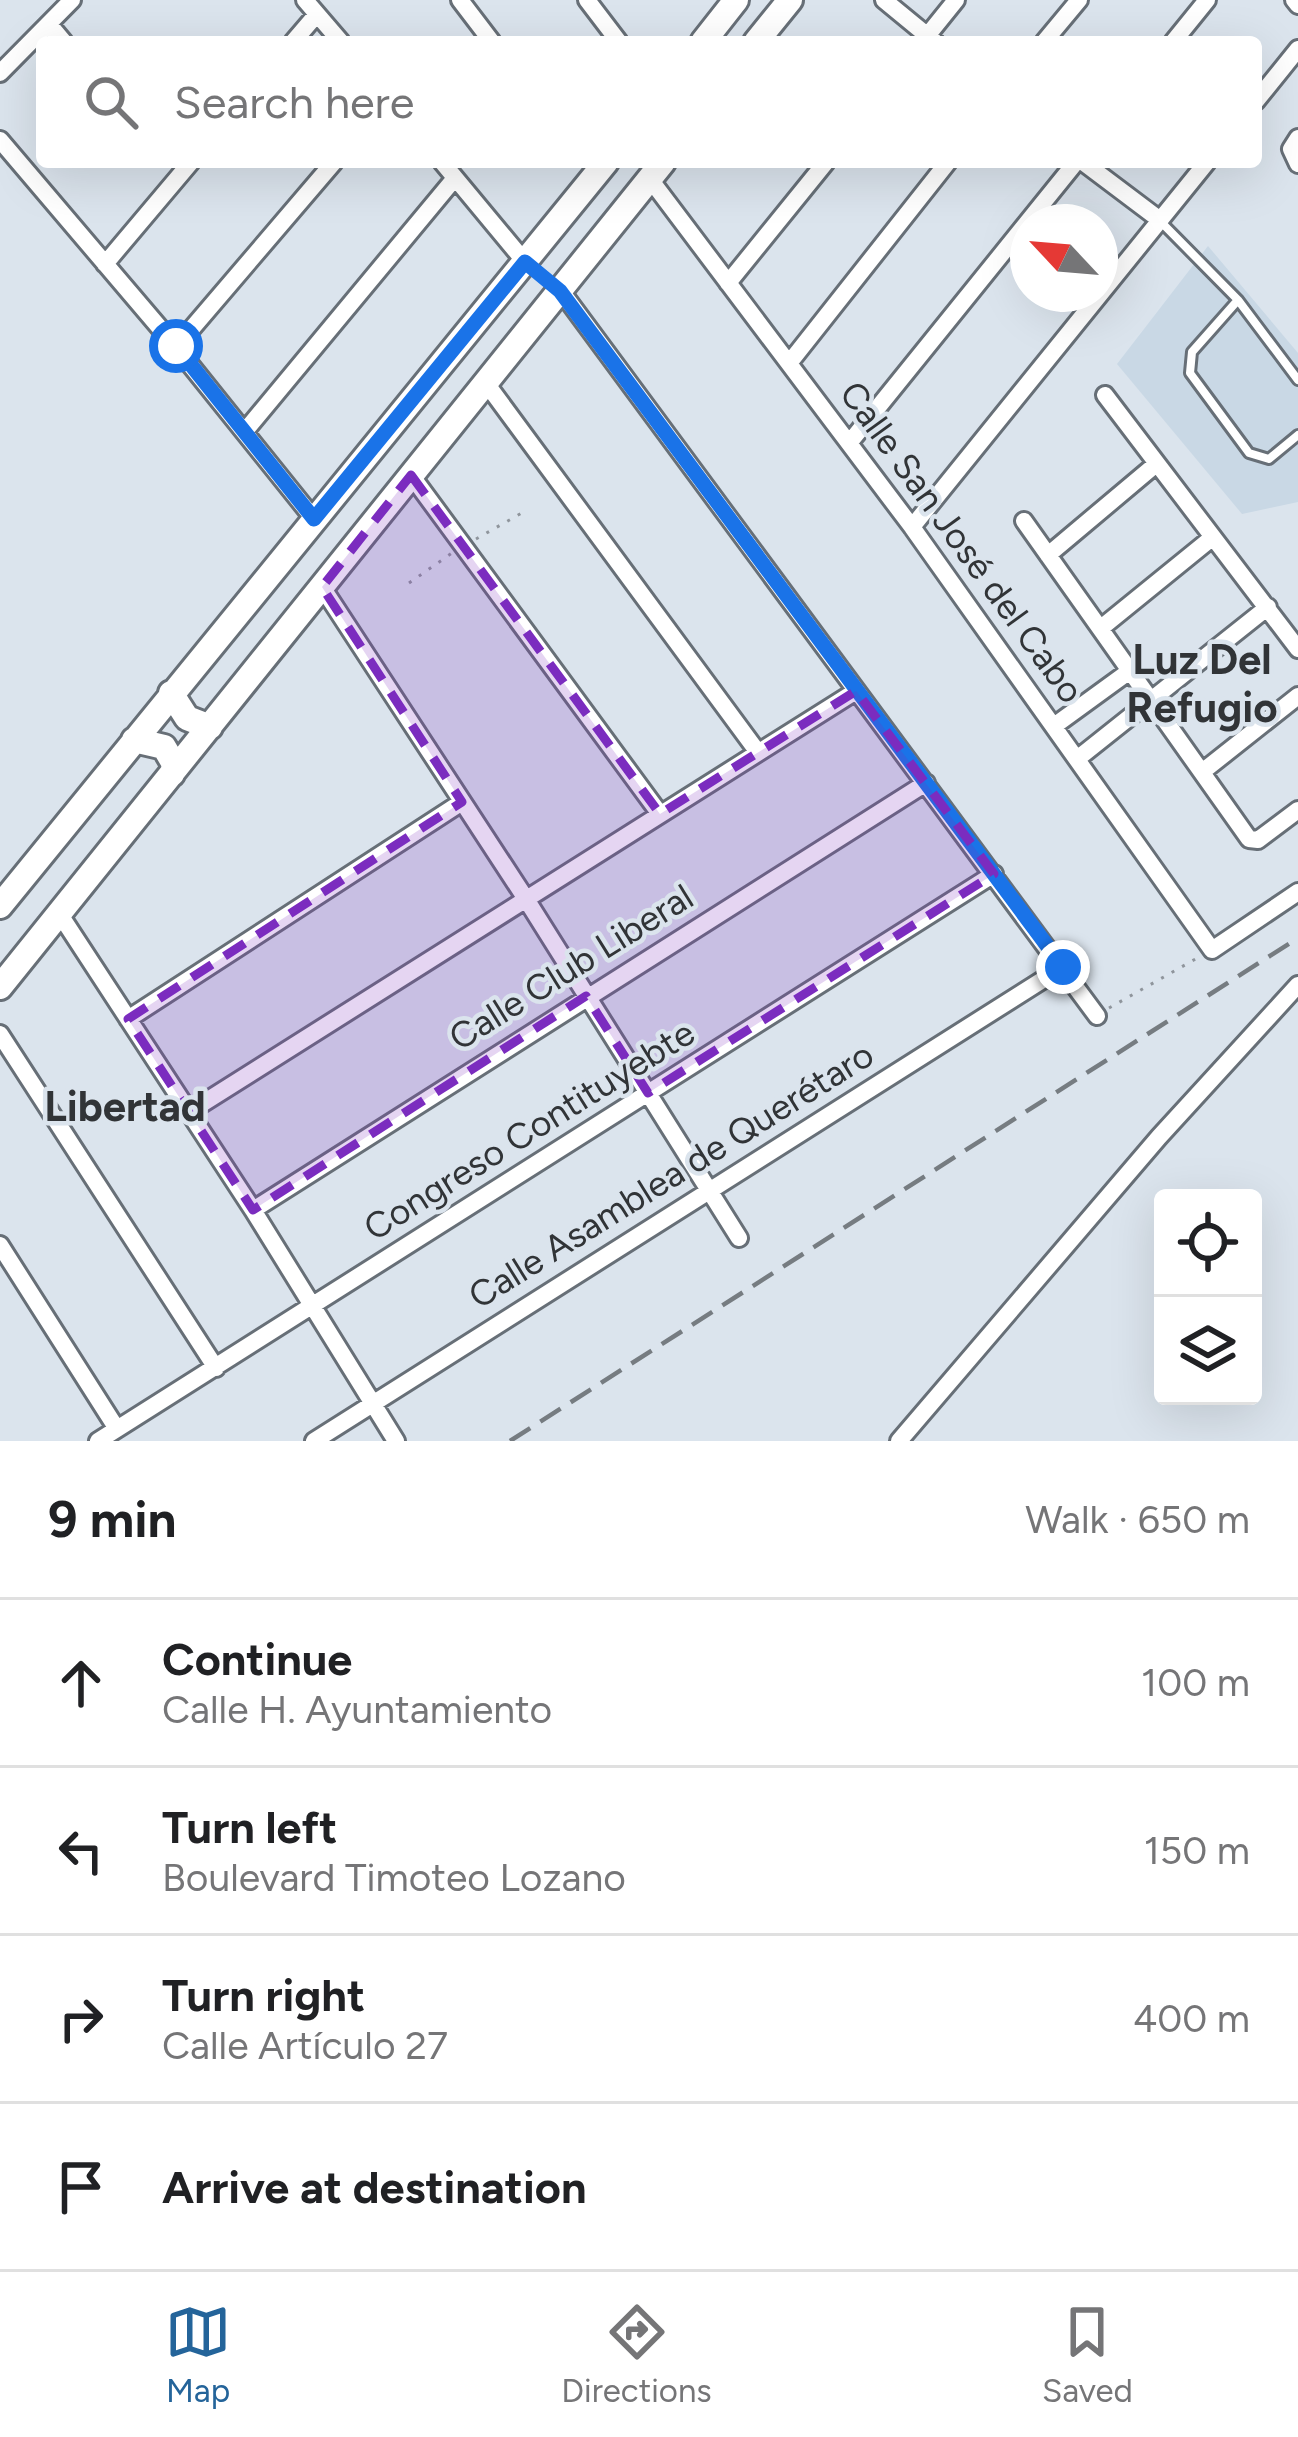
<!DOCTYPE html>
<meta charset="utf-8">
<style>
:root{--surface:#fff;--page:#f6f6f6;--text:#202124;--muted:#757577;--line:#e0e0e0;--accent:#24649a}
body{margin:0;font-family:Figtree,sans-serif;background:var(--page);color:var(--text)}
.controls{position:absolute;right:36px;bottom:36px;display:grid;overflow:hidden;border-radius:12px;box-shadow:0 12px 48px #0002}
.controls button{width:108px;height:108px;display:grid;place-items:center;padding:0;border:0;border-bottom:3px solid var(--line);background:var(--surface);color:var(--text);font:60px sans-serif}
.compass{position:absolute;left:1010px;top:204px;width:108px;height:108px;border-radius:50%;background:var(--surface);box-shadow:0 12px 48px #0002;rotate:296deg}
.stop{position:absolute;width:36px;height:36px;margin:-27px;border:9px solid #1a73e8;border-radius:50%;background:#fff}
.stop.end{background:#1a73e8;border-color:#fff;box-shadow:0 3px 12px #0008}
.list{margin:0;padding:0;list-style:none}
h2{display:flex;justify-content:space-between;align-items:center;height:156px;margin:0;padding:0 48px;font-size:51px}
h2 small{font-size:39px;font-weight:400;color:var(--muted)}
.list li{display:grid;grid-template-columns:78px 1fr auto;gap:36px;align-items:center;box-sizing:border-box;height:168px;padding:0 48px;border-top:3px solid var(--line)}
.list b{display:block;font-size:45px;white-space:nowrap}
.list p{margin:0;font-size:39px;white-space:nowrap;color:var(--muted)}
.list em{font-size:39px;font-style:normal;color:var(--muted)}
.icon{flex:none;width:66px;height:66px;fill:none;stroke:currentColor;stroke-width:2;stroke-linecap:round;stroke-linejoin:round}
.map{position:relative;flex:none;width:1298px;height:1441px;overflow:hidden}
.search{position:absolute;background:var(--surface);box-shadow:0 12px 48px #0002;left:36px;right:36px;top:36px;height:132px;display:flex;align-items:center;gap:30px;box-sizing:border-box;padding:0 42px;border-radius:12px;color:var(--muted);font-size:45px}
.sheet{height:828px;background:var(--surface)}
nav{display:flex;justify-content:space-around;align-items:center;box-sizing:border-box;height:168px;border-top:3px solid var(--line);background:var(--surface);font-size:33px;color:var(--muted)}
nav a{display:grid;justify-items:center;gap:6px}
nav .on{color:var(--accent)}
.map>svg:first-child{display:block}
.built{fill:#c9d8e5}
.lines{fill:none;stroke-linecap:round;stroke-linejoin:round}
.service-casing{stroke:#676f77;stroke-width:14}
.minor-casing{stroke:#676f77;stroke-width:22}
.secondary-casing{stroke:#676f77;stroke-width:30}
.path{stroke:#8f959c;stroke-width:3;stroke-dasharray:3 9;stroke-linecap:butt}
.service{stroke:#fff;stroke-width:8}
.minor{stroke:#fff;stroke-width:16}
.secondary{stroke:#fff;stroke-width:24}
.rail{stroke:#767c81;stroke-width:4.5;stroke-dasharray:24 12;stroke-linecap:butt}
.route{stroke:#1a73e8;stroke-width:15}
.marked{fill:#7b2cbf;fill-opacity:0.2;stroke:#7b2cbf;stroke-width:9;stroke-dasharray:24 15;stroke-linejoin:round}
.labels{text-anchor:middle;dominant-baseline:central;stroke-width:9;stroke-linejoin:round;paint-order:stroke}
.street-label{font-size:36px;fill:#313437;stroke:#dbe4ed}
.quarter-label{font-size:42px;font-weight:bold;fill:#313437;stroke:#dbe4ed}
</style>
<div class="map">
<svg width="1298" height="1441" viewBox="0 0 1298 1441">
<rect width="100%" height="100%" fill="#dbe4ed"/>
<path class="built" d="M1208 246 1298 353V502L1242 514 1117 364Z"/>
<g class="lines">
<defs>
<path id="service" d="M1162 223 1238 300 1298 380
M1238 300 1192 352 1190 373 1249 453 1269 459 1298 435"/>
<path id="minor" d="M305 0 341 42
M460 0 492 42
M587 0 619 42
M884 0 935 42
M1294 0 1298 5
M49 24 64 42
M923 41 956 0
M293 42 317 14
M1044 42 1079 0
M1173 42 1207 0
M0 73 72 0
M1256 101 1298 49
M1298 138 1291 149 1298 164
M0 140 176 347 314 519
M442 162 525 262
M1083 162 1160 220
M650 179 912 527 1212 950 1298 892
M105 264 191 162
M728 283 826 162
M561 291 1097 1016
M176 347 334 162
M790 362 948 162
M486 383 757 751
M1105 395 1298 649
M245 431 455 178
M850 442 1076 162
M411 475 660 814
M1024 521 1249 839 1258 840 1298 810
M912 527 1207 162
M1048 555 1155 465
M322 587 526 899 739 1238
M1101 628 1213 537
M1054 726 1131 670
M1077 759 1268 607
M1202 772 1298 696
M59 913 253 1210 396 1441
M128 1019 462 802
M0 1034 216 1368
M189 1112 856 691
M253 1210 926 783
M0 1245 117 1429
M98 1441 994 874
M314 1441 1063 967
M899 1441 1159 1137 1298 985"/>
<path id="secondary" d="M703 42 736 0
M756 42 790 0
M171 693 187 718 210 727
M134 740 164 747 174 764 172 774
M0 906 606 162
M0 987 663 162"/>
</defs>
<use href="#service" class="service-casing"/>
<use href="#minor" class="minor-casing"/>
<use href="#secondary" class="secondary-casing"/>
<path class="path" d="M476 539 527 510
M409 583 452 553
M1109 1008 1199 957"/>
<use href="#service" class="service"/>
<use href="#minor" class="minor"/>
<use href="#secondary" class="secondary"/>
<path class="rail" d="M510 1441 1298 938"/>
</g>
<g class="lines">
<path class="route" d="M176 346 314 519 525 262 560 291 1063 967"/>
</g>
<path class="marked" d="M411 475 660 814 856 691 994 874 648 1093 586 996 253 1210 128 1019 462 802 322 587Z"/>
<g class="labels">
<g class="street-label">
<text transform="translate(962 542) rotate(54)">Calle San José del Cabo</text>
<text transform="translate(571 967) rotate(-32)">Calle Club Liberal</text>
<text transform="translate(529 1130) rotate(-32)">Congreso Contituyebte</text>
<text transform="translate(671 1175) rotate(-32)">Calle Asamblea de Querétaro</text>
</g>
<g class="quarter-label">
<text x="1202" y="659">Luz Del<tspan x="1202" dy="48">Refugio</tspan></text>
<text x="125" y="1106">Libertad</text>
</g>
</g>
</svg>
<div class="controls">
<button><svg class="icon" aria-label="locate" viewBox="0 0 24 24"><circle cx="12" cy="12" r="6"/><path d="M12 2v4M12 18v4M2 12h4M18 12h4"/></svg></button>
<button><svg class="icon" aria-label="layers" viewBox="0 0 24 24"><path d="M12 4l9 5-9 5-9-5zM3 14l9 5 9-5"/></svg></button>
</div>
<svg class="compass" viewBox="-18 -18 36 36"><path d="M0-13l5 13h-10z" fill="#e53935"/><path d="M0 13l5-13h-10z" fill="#757577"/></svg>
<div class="stop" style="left:176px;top:346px"></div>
<div class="stop end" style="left:1063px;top:967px"></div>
<div class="search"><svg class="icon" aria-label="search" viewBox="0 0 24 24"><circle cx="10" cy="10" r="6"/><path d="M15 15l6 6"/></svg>Search here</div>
</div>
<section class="sheet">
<h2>9 min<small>Walk · 650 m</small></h2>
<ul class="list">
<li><svg class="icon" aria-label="ahead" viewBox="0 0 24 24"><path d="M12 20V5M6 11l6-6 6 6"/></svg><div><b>Continue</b><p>Calle H. Ayuntamiento</p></div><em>100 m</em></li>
<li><svg class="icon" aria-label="left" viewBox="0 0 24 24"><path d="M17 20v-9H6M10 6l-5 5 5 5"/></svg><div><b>Turn left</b><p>Boulevard Timoteo Lozano</p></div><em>150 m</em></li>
<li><svg class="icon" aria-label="right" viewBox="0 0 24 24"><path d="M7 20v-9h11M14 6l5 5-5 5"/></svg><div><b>Turn right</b><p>Calle Artículo 27</p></div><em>400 m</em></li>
<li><svg class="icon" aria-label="arrive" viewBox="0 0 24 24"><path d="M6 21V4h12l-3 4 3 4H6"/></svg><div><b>Arrive at destination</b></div></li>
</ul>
</section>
<nav>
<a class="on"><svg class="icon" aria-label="map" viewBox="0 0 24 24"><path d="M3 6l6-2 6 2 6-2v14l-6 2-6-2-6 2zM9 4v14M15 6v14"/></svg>Map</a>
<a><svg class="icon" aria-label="directions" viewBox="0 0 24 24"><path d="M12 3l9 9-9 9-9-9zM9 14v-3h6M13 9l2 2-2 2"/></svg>Directions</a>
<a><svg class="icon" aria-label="saved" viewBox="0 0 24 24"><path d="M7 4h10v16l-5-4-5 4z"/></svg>Saved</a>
</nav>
